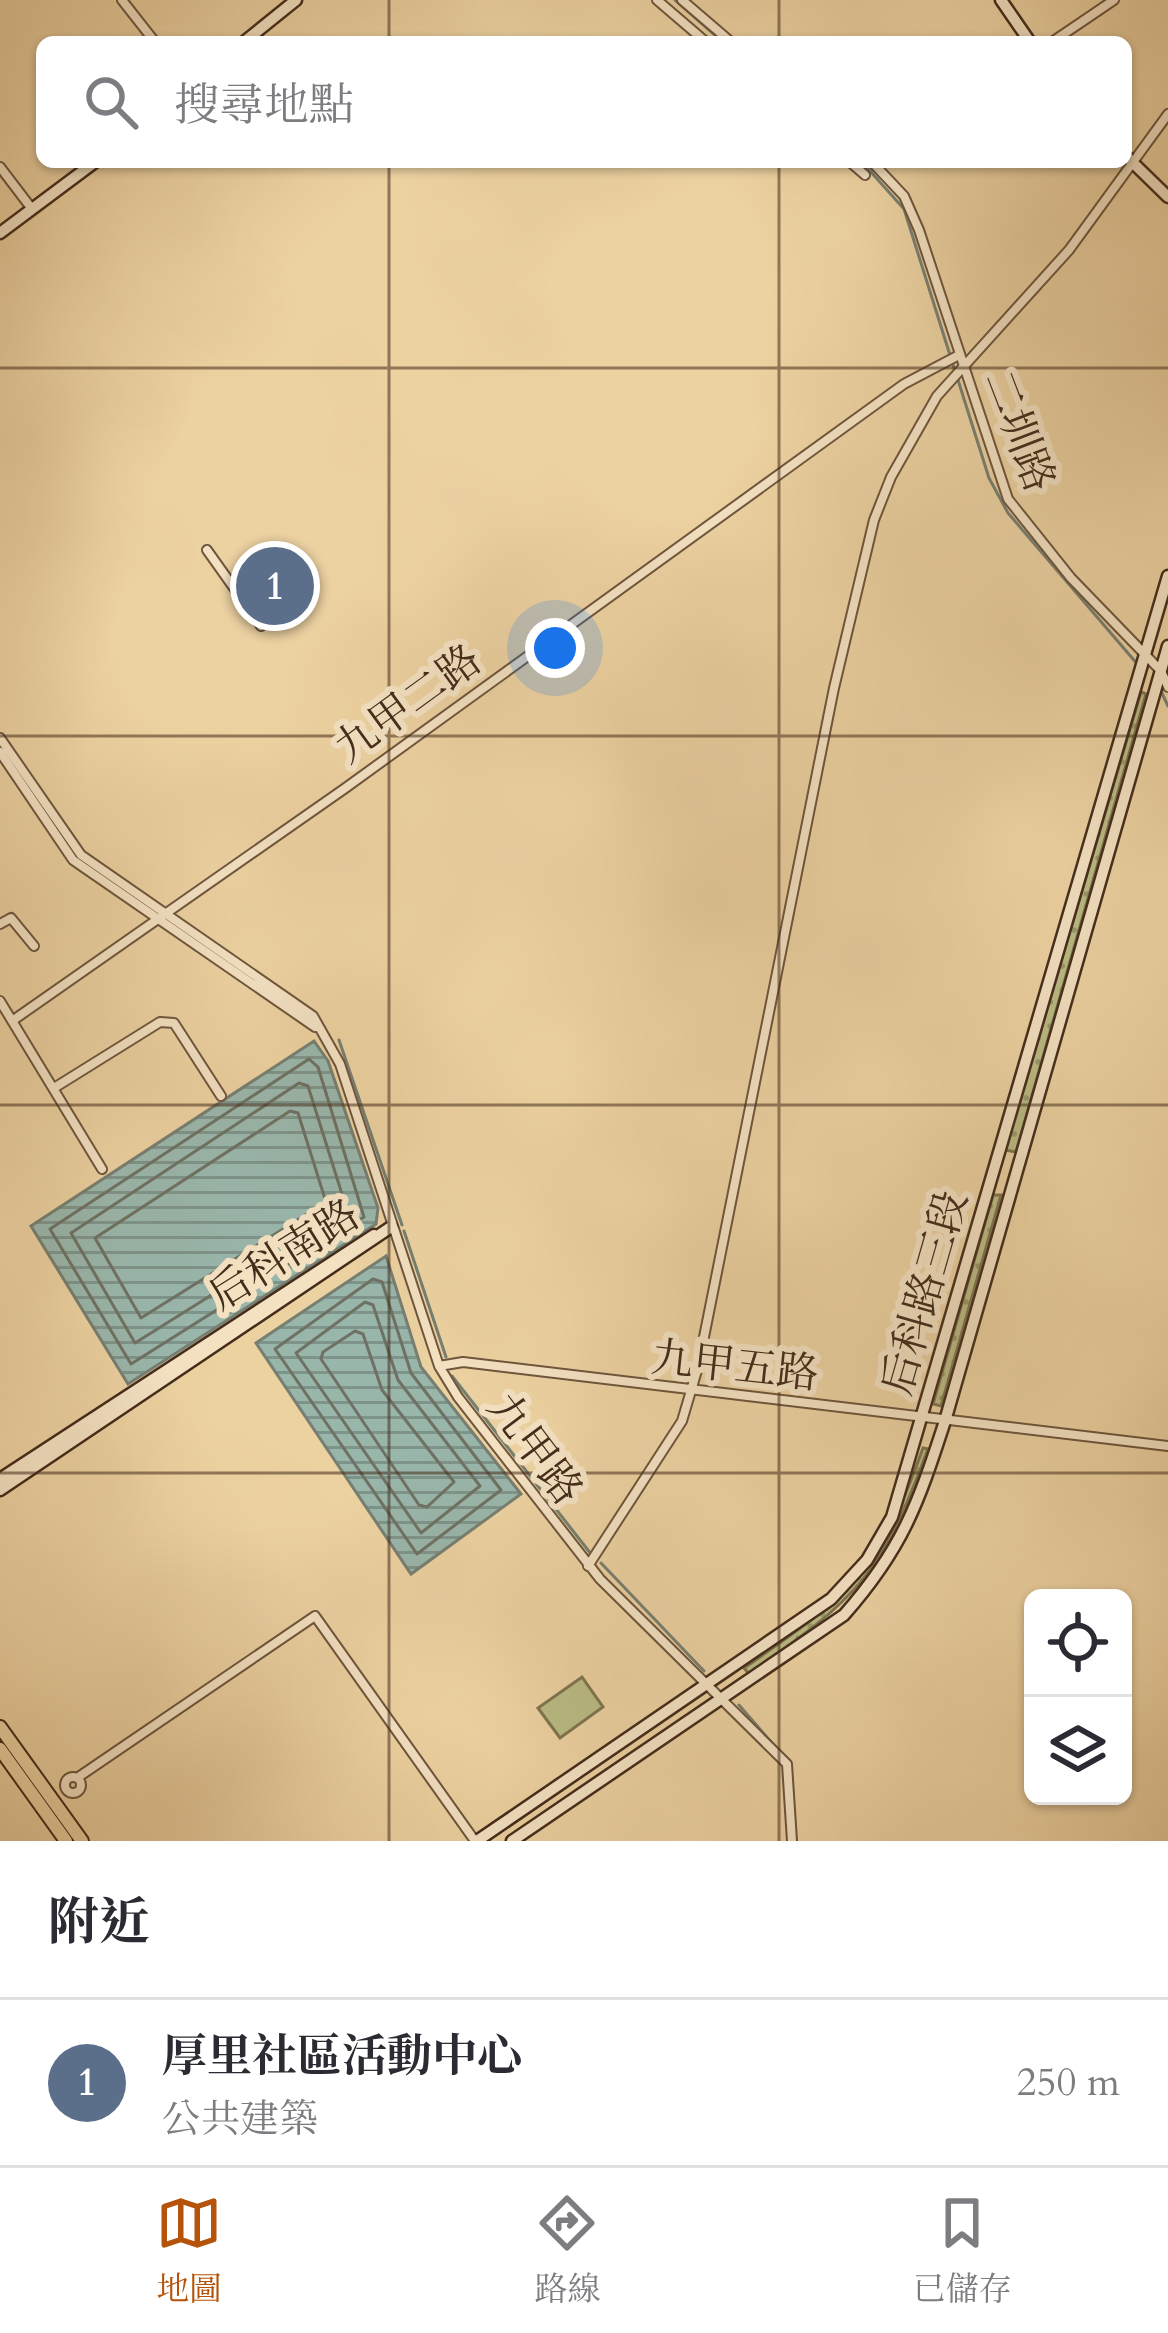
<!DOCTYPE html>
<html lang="zh-TW">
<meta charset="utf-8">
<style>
:root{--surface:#fff;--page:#f7f7f7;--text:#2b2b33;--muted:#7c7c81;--line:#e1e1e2;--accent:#b45309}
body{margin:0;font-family:Cardo,"Noto Serif TC",serif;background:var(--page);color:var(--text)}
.controls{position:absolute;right:36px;bottom:36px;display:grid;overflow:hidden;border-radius:18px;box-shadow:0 3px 9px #0004}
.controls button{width:108px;height:108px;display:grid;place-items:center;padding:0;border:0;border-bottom:3px solid var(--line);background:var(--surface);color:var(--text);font:60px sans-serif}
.you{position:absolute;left:555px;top:648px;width:42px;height:42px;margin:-30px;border:9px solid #fff;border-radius:50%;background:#1a73e8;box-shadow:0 0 0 18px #1a73e833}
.badge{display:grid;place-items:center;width:78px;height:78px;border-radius:50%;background:var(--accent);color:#fff;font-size:39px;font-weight:700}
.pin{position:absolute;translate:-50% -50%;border:6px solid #fff;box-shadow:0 3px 12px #0006}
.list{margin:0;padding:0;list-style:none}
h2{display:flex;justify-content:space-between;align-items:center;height:156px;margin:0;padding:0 48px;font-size:51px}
h2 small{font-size:39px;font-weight:400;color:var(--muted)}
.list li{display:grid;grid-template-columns:78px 1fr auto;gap:36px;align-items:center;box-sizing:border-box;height:168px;padding:0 48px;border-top:3px solid var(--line)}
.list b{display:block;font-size:45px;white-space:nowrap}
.list p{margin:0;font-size:39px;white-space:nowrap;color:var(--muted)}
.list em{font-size:39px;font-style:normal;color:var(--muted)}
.icon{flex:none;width:66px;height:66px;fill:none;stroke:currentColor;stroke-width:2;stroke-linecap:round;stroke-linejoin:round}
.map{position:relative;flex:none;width:1168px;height:1841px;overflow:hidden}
.search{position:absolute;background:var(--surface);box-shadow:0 3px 9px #0004;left:36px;right:36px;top:36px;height:132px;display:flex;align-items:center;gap:30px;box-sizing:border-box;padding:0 42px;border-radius:18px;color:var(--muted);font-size:45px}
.sheet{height:324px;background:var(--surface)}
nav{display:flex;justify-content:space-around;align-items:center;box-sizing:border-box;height:168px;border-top:3px solid var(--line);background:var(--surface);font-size:33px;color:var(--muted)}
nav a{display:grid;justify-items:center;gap:6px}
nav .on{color:var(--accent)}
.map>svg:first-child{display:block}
.grass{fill:url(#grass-dots);stroke:#7e744f;stroke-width:3}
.green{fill:#b9bb83;stroke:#7e744f;stroke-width:3}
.water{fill:url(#water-rules);stroke:#777f71;stroke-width:3}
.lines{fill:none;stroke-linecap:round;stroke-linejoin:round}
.shore{stroke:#6e7163;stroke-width:3}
.stream{stroke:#777f71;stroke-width:3}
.street-casing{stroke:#6e553c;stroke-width:12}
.secondary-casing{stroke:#442c1b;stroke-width:15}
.primary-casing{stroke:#442c1b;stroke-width:16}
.street{stroke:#f3e1c2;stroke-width:8}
.secondary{stroke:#f3e1c2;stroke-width:10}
.primary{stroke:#ecd1a1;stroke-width:12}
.grid{fill:none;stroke:#442c1b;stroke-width:3;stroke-opacity:0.55}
.labels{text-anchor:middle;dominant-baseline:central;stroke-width:12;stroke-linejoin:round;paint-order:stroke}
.street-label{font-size:42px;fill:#442c1b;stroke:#f3e1c2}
</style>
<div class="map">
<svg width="1168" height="1841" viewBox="0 0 1168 1841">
<defs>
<pattern id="grass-dots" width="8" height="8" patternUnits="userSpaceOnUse" patternTransform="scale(3)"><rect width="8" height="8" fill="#b9bb83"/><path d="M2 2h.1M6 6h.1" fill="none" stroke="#98986a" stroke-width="1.8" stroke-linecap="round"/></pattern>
<pattern id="water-rules" width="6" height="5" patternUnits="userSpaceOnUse" patternTransform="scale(3)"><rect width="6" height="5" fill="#99b6ab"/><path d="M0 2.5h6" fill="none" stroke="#7e948a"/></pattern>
</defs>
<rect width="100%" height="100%" fill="#ecd1a1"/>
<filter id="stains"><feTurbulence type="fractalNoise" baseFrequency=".00167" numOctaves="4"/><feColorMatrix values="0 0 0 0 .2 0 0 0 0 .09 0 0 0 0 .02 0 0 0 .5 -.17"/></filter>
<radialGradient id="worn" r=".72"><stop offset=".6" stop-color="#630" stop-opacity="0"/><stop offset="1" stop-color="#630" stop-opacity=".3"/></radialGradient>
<path class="grass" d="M1141 692 1146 694 1016 1152 1005 1150Z
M993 1195H1001L941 1406 933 1404Z
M923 1448 928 1449C881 1577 858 1597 749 1674L744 1668C854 1592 877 1575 923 1448Z"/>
<path class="green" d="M582 1677 603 1707 560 1738 538 1708Z"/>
<path class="water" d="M314 1041 328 1061 378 1208 376 1224 128 1384 31 1226Z
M386 1256 421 1367 521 1494 411 1574 256 1343Z"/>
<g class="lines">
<path class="shore" d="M309 1059 318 1067 364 1217 131 1364 50 1229Z
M299 1083 308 1086 347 1210 135 1343 71 1233Z
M290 1111 298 1113 326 1202 141 1318 95 1238Z
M373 1279 382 1282 411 1373 501 1490 417 1554 275 1349Z
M365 1302 373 1305 398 1380 480 1486 421 1533 296 1353Z
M355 1331 363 1334 382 1390 454 1482 427 1507 419 1505 321 1359 323 1352Z"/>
<path class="stream" d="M675 0 723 42
M862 162 904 209 955 371
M958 380 989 478 1008 513 1139 666
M1161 691 1168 706
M171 923 244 973
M339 1040 402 1225
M404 1231 446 1357
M452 1376 591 1554
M601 1563 704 1671
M739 1705 791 1765 796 1841"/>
<defs>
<path id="street" d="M122 0 155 42
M657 0 706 42
M682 0 731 42
M1052 42 1114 0
M850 162 865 175
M872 162 904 196 919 230 1008 499 1071 578 1161 671 1168 687
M0 167 32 209
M207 550 261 626
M0 738 81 855 313 1016 340 1064 439 1366 458 1397 600 1579 787 1764 792 1841
M0 752 73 860 315 1027
M0 924 11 918 34 946
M0 1001 102 1169
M12 1021 344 789 904 384 959 355
M54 1088 160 1022 174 1023 221 1096
M439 1366 463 1362 1168 1446
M588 1566 682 1421 698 1367 834 688 874 520 891 477 937 396 1069 250 1168 114
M65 1785a8 8 0 1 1 16 0a8 8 0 1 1-16 0Z
M77 1778 315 1616 475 1841"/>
<path id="secondary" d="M1001 0 1030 42
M244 42 296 0
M1126 156 1168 197
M0 233 95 162
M0 1479 374 1235
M0 1490 391 1227
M477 1841 831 1599 867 1560 892 1517 1168 576
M512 1841 844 1615C903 1548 918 1504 945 1421L1168 646"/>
<path id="primary" d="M0 1727 82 1841
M0 1749 66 1841"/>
</defs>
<use href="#street" class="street-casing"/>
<use href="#secondary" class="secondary-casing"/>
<use href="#primary" class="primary-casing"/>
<use href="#street" class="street"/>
<use href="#secondary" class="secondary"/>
<use href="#primary" class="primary"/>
</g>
<path class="grid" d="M389 0V42M779 0V42M389 162V1841M779 162V1841M0 368H1168M0 736H1168M0 1105H1168M0 1473H1168"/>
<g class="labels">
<g class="street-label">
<text transform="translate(1019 431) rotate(69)">二圳路</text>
<text transform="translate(408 704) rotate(-36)">九甲二路</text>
<text transform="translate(284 1255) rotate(-32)">后科南路</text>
<text transform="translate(925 1293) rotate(-74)">后科路三段</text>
<text transform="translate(735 1366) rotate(6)">九甲五路</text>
<text transform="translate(535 1449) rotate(53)">九甲路</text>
</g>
</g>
<rect width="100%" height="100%" filter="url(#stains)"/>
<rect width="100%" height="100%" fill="url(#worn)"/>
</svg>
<div class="controls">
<button><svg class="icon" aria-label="locate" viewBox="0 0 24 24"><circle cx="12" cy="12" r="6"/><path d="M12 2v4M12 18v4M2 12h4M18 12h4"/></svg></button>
<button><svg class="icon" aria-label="layers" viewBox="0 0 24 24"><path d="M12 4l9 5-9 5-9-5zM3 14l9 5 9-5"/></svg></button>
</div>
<div class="you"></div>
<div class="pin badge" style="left:275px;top:586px;background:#5c6f8a">1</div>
<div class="search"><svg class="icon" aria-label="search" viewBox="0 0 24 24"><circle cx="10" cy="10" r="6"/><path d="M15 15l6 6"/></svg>搜尋地點</div>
</div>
<section class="sheet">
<h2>附近<small></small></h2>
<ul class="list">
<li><span class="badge" style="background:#5c6f8a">1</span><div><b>厚里社區活動中心</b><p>公共建築</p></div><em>250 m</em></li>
</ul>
</section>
<nav>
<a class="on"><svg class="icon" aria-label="map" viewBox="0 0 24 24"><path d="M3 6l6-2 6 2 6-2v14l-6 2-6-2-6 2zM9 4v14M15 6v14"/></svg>地圖</a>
<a><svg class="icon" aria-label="directions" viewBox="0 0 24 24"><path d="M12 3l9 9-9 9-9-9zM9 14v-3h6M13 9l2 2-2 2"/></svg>路線</a>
<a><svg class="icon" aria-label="saved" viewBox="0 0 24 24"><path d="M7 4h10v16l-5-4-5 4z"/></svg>已儲存</a>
</nav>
